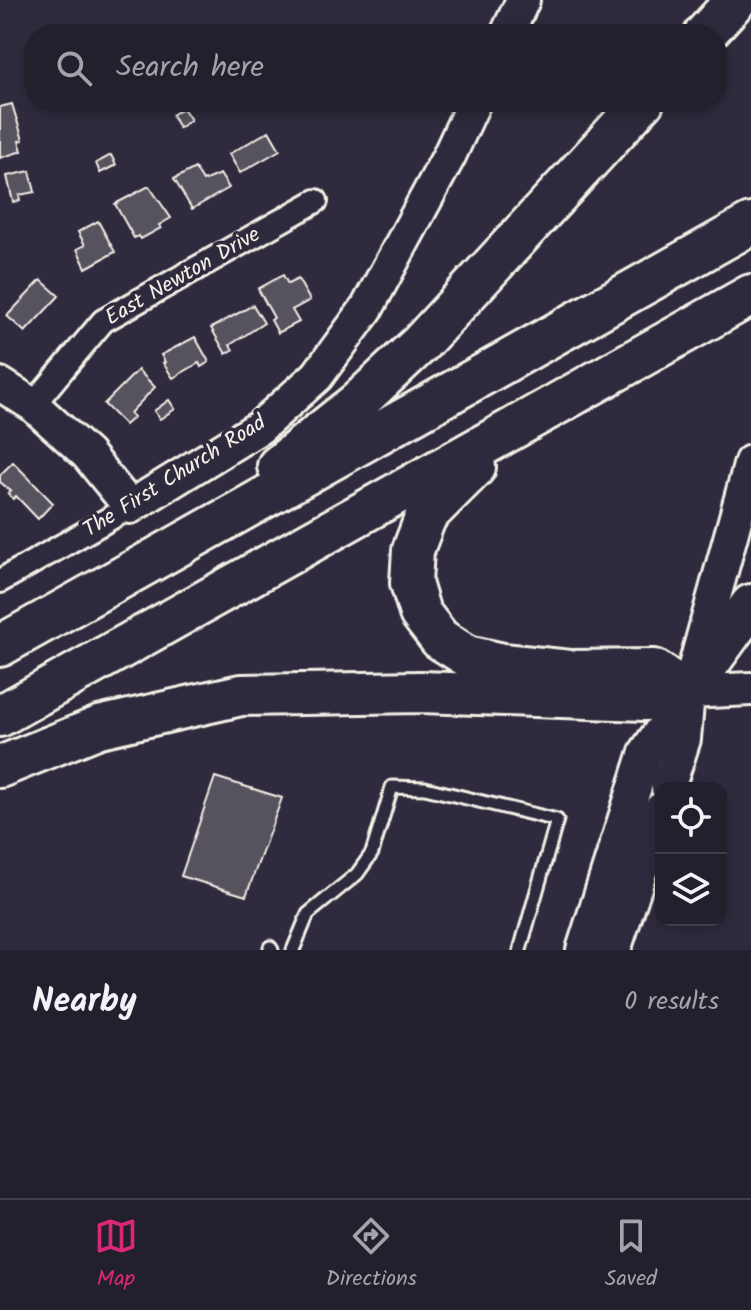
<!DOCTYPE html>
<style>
:root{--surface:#23202e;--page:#2b2836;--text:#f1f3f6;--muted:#a3a3aa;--line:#403e4a;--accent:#db2777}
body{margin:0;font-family:Kalam,sans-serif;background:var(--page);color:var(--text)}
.controls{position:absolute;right:24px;bottom:24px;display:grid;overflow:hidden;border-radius:16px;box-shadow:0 4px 12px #0003}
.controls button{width:72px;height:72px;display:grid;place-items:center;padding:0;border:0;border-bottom:2px solid var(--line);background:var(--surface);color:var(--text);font:40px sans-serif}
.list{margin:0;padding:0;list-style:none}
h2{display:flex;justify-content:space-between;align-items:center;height:104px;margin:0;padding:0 32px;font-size:34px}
h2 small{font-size:26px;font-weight:400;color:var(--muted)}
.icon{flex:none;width:44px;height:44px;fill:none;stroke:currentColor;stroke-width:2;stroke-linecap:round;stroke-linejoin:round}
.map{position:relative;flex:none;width:751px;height:950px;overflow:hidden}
.search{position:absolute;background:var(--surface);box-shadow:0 4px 12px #0003;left:24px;right:24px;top:24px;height:88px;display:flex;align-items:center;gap:20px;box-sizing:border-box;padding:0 28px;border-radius:32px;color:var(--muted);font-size:30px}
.sheet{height:248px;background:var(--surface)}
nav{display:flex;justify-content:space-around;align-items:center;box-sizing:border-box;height:112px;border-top:2px solid var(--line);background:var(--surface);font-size:22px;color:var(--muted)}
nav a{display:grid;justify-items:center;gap:4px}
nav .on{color:var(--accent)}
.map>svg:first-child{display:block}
.building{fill:#56525f;stroke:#f4f1e8;stroke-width:2}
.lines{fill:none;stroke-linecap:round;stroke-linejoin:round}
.lane-casing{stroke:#f4f1e8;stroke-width:17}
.street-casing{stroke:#f4f1e8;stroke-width:28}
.secondary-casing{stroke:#f4f1e8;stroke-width:38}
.highway-casing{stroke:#f4f1e8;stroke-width:46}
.lane{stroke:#2f2a3d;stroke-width:11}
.street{stroke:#2f2a3d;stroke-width:22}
.secondary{stroke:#2f2a3d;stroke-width:32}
.highway{stroke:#2f2a3d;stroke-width:40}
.labels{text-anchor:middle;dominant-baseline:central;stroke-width:7;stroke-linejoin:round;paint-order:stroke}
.street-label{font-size:22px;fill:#f4f1e8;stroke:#2f2a3d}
</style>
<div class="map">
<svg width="751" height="950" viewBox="0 0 751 950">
<rect width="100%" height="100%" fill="#2f2a3d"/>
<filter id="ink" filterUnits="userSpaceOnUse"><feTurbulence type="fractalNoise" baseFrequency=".0125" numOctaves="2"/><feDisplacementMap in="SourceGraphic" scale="16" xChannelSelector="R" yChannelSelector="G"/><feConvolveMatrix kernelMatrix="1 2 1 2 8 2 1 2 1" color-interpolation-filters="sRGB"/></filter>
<g filter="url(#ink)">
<path class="building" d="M12 104 23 140 19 141 22 151 0 158V107Z
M183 108 191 120 179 128 172 115Z
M269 131 280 150 240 173 229 154Z
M111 155 116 165 100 173 96 163Z
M195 168 203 181 220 174 229 188 192 209 174 179Z
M30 171 35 192 19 195 20 201 13 202 7 176Z
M149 186 171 218 159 225 161 228 141 239 139 236 134 238 115 204Z
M98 221 115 252 86 268 77 249 85 245 78 232Z
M283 275 288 284 298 279 310 300 292 310 299 322 278 333 271 320 274 318 258 289Z
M41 280 59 296 25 332 7 316Z
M253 305 264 323 230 345 233 350 226 354 211 328Z
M195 337 209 362 201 367 199 363 173 378 163 363 165 362 161 355Z
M138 370 155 387 130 413 134 417 125 425 104 404Z
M169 400 175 409 160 419 154 411Z
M13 462 53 503 38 519 16 496 13 499 8 493 11 491 0 482V475Z
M215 777 282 798 246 896 181 876Z"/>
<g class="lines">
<defs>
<path id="lane" d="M270 947 272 950
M293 950 308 914 357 874 372 853 392 787 425 788 557 820 520 950"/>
<path id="street" d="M33 405 103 321 316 201
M0 581 130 507"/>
<path id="secondary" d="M507 34 523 0
M0 384 33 405 87 454 130 507 260 427 317 376 367 308 449 156 474 102
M688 692 751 689
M668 788 684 739 688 692 751 462
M583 950 646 752 686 695
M614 950 661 809"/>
<path id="highway" d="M705 34 736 0
M278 466 358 402 421 343 643 102
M475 467 426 516 413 550 411 583 420 613 440 639 467 656 503 664 570 671 654 670 688 692
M0 646 751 224
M0 716 751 295
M0 767 99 727 241 695 421 692 645 700 688 692 751 605"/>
</defs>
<use href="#lane" class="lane-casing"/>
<use href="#street" class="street-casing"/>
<use href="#secondary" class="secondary-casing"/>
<use href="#highway" class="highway-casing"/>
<use href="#lane" class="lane"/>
<use href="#street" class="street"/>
<use href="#secondary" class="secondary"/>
<use href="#highway" class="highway"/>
</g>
</g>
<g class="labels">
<g class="street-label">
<text transform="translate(183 277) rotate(-30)">East Newton Drive</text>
<text transform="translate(175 477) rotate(-32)">The First Church Road</text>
</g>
</g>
</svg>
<div class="controls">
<button><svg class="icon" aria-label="locate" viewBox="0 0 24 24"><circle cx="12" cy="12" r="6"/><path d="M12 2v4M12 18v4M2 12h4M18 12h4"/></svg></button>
<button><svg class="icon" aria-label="layers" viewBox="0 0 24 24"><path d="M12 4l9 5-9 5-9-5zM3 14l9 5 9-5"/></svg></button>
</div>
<div class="search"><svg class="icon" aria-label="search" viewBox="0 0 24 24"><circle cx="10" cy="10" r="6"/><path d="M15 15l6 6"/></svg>Search here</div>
</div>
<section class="sheet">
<h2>Nearby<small>0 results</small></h2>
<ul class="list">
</ul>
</section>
<nav>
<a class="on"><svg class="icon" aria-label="map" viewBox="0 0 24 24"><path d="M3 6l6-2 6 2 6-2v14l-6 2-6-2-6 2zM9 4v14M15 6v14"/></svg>Map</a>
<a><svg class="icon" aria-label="directions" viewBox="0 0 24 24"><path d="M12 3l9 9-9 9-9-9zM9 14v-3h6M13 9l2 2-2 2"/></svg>Directions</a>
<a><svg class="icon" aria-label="saved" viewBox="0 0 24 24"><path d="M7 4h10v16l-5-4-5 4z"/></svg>Saved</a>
</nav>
